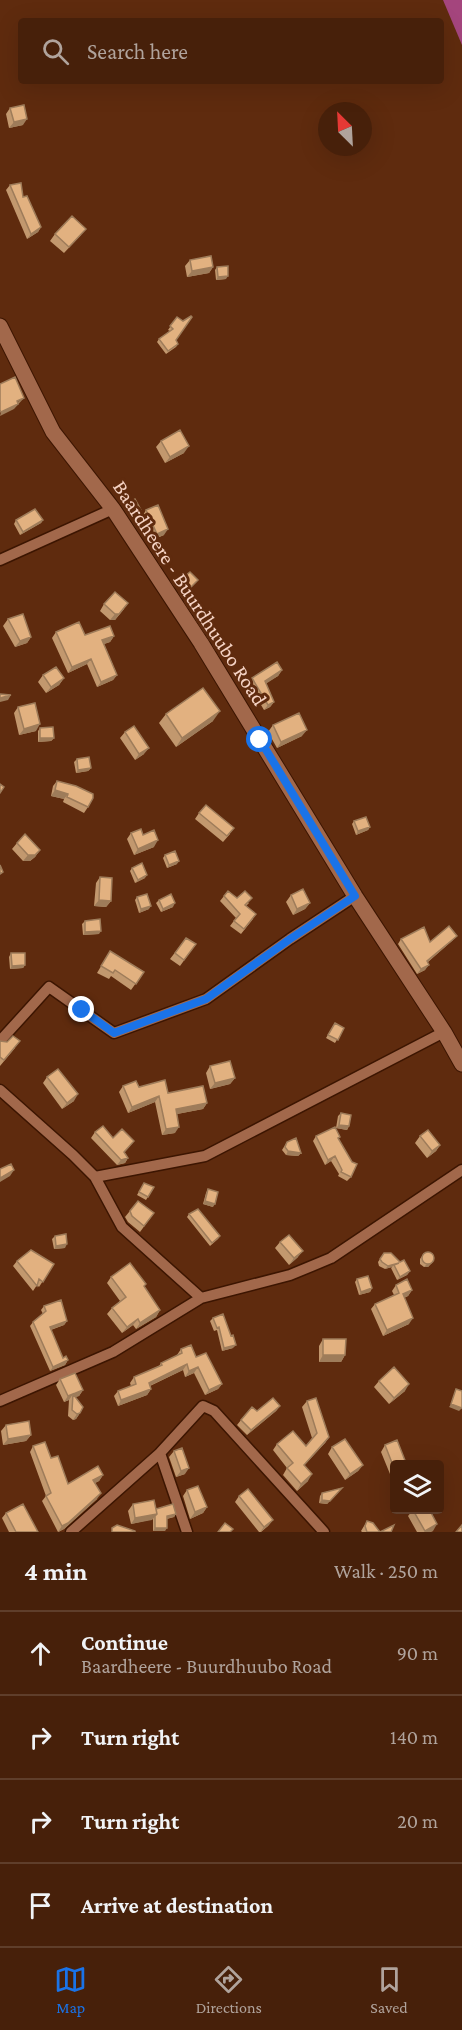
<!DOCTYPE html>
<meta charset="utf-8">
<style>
:root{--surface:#47200a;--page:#512d18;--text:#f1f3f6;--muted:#b0a39c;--line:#5f3e2b;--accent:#1a73e8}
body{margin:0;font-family:"Crimson Pro",serif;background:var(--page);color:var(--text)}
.controls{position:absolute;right:18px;bottom:18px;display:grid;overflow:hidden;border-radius:6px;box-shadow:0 6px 24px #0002}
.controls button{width:54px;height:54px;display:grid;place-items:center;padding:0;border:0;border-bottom:2px solid var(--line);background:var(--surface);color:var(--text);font:30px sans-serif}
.compass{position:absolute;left:318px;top:102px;width:54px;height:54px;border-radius:50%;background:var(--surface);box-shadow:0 6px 24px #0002;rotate:336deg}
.stop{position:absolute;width:18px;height:18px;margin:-14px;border:4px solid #1a73e8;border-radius:50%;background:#fff}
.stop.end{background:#1a73e8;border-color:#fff;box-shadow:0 2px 6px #0008}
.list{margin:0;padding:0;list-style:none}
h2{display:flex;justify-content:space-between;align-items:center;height:78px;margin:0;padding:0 24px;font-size:26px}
h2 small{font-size:20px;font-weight:400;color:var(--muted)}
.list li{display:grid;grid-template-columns:39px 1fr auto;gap:18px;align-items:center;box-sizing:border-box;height:84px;padding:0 24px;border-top:2px solid var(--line)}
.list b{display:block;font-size:22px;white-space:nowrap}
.list p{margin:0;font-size:20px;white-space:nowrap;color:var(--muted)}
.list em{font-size:20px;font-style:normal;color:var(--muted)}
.icon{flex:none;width:33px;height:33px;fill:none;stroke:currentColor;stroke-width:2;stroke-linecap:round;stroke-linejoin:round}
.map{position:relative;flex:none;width:462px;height:1532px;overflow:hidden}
.search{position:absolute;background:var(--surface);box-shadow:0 6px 24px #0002;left:18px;right:18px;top:18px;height:66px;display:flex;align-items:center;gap:15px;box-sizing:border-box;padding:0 21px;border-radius:6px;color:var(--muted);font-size:22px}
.sheet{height:414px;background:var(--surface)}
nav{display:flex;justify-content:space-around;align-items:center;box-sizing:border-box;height:84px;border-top:2px solid var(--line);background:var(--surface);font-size:16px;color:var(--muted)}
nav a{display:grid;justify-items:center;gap:3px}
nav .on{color:var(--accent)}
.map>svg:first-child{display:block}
.water{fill:#a4457d}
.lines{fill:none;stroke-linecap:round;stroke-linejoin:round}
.minor-casing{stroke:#3c1501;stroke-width:13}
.secondary-casing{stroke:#3c1501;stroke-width:17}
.minor{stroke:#a2684b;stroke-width:10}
.secondary{stroke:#a2684b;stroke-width:15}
.wall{fill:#c2986e}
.shaded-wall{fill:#9e7c5a}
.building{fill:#e2b180;stroke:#9e7c5a;stroke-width:1.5}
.route{stroke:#1a73e8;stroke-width:8}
.labels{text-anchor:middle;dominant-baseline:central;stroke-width:6;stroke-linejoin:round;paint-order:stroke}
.street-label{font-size:21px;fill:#f5d3c4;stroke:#5f2b0e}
</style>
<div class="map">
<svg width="462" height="1532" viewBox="0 0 462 1532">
<rect width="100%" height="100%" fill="#5f2b0e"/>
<path class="water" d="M443 0H462V45Z"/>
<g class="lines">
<defs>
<path id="minor" d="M0 560 113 509
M0 1041 49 987 114 1033 206 999 290 939 355 896
M0 1090 73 1155 95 1177 122 1227 201 1298
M95 1177 205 1156 444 1032
M0 1401 113 1352 201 1298 290 1275 331 1258 462 1170
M71 1532 160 1453
M187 1532 160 1453 203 1406 214 1411 324 1532"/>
<path id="secondary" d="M0 326 53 432 113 509 201 643 355 896 444 1032 462 1064"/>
</defs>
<use href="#minor" class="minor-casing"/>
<use href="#secondary" class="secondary-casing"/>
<use href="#minor" class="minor"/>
<use href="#secondary" class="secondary"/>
</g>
<path class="wall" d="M10 108 23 125 9 128 6 114Z
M10 185 23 197 41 227 38 232 27 239 6 190Z
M55 234 81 235 64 253 50 241Z
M190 260 213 267 209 273 187 277 185 266Z
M217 267 226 279 216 280 215 270Z
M177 317 176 340 178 344 176 347 166 354 157 342 159 339 170 331 168 330Z
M161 441 184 453 165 463 156 447Z
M126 504 139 513 130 518 123 507Z
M146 510 164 535 152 540 142 517Z
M16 520H43L41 523 20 535 14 524Z
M198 580 186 593 177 584 179 581Z
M104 604 124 609 115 620H110L100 611Z
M8 619 31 637 27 643 15 647 3 626Z
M56 632 85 635 114 636 110 642 104 644 117 675 113 680 97 687 87 664 68 673 52 638Z
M282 670 278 676 266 683 274 702 270 707 264 710 248 683 252 678Z
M43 675 64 678 59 685 46 693 38 682Z
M18 707 36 731 19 735 14 713Z
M166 714 213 721 176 747 159 723Z
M273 725 302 736 277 748 268 732Z
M40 728 54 738 51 741 38 742V731Z
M125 732 144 754 135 760 120 738Z
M77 759 91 768 88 771 76 773 74 762Z
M57 781 88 807 84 813 63 802 64 799 51 796 53 786Z
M199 813 230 834 223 842 195 819Z
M354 821 370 827 368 830 356 835 352 824Z
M131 833 143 835 154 847 134 855 127 839Z
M17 843 40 850 35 857 30 861H23L12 849Z
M165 855 177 864 167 868 163 858Z
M132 868 145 878 135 883 130 871Z
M100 877 111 901 106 907 94 906 96 883Z
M291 895 310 903 305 909 293 915 286 902Z
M224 896 237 898 249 903 246 906 253 919 241 934 230 926 236 918 220 901Z
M137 897 149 909 139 913 135 900Z
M159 900 173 907 161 912 156 903Z
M85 921 99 934 83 935 82 924Z
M186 938 196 944 180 966 170 959Z
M401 939 430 942 453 940 428 962 425 970 417 974 398 944Z
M110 951 144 972 131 990 111 976 109 979 97 973Z
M11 953 25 965 23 968 10 969 9 957Z
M335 1023 344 1028 335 1043 326 1038Z
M0 1041 15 1048 0 1066Z
M210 1066 235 1078 230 1084 210 1089 206 1073Z
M47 1077 74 1101 62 1109 43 1083Z
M123 1086 139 1087 168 1093 207 1103 203 1109 177 1114 175 1133 162 1135 155 1102 128 1113 119 1092Z
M341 1113 349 1126 347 1130 336 1128 338 1116Z
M95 1132 113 1138 130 1146 124 1153 128 1158 125 1163 117 1165 91 1138Z
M316 1136 339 1139 351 1177 347 1181 338 1176 339 1174 331 1161 325 1165 313 1141Z
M420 1136 440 1145 436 1151 427 1158 415 1143Z
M287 1142 301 1153 298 1156 286 1155 282 1150Z
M144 1183 154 1187 146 1200 137 1195Z
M208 1189 213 1207 203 1204 206 1193Z
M138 1201 154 1213 140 1232 128 1222 125 1217Z
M189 1214 220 1236 218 1239 210 1246 187 1217Z
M55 1236 65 1248 54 1249 52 1239Z
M280 1242 298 1257 289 1265 275 1248Z
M384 1253 410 1271 407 1275 397 1280 391 1268 392 1267 385 1269 379 1266 378 1262Z
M424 1253 432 1263 428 1267H424L420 1264V1259Z
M17 1261 54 1264 39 1287 37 1285 33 1291 13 1266Z
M111 1277 144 1287 160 1310 156 1317 136 1329 133 1325 122 1333 107 1314 112 1308 120 1301 107 1283Z
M357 1279 372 1288 370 1292 359 1295 355 1282Z
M396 1285 412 1290 408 1296 404 1298 409 1324 383 1336 371 1309 375 1304 394 1295 392 1291Z
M44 1306 67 1321 64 1325 51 1330 63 1358 68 1360 65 1365 50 1371 30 1326 33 1322 43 1314 41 1310Z
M213 1318 233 1348 222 1351 217 1330 214 1331 210 1321Z
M323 1339 345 1355 341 1362H319V1346Z
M181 1349 196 1357 222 1384 218 1389 205 1395 194 1373 185 1377 183 1370 150 1386 151 1389 147 1395 118 1406 114 1396 118 1391 131 1386 130 1383 134 1377 159 1366 161 1363 177 1356V1355Z
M60 1379 83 1390 79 1396 75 1397 80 1413 76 1419 73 1420 68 1416 69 1400 64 1402 56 1385Z
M379 1381 405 1391 389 1404 374 1387Z
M307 1401 329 1437 325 1443 304 1465 308 1481 297 1491 283 1475 287 1468 273 1450 277 1444 306 1446 312 1438 302 1407Z
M280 1406 276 1411 247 1435 237 1425 241 1420 257 1411Z
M6 1425 31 1435 26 1441 3 1445 1 1431Z
M397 1440 394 1472 390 1474 381 1452 385 1445Z
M33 1446 51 1458 68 1484 103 1475 99 1481 95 1483 97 1499 64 1529 58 1532 42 1501 46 1496 30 1452Z
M332 1447 363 1465 358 1471 345 1480 328 1454Z
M174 1451 185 1474 176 1477 169 1457Z
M342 1488 327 1504 319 1503 320 1496 322 1493Z
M187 1490 207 1507 203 1513 190 1519 183 1496Z
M239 1496 273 1520 268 1526 261 1532H259L235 1502Z
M133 1504 156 1509 176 1514 174 1517 167 1519 165 1531H153V1519L131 1524 128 1511Z
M413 1510 433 1531 430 1532H417L408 1516Z
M6 1513 38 1532H9L2 1518Z
M367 1521 380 1532H362L361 1531Z"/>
<path class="shaded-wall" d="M27 119 23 125 9 128 14 122Z
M41 227 38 232 27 239 31 234Z
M213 267 209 273 187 277 192 271Z
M228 276 226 279 216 280 218 277Z
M24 398 14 409 0 416 1 412Z
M189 446 184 453 165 463 170 457Z
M141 510 139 513 130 518 133 514Z
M43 520 41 523 20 535 23 532Z
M168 529 164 535 152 540 157 534Z
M128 603 115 620H110L115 614Z
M114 636 110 642 98 646 102 640Z
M31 637 27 643 15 647 20 641Z
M91 659 87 664 68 673 72 667Z
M282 670 278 676 261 687 265 681Z
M117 675 113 680 97 687 101 682Z
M64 678 59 685 46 693 51 687Z
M11 695 8 700 0 702V698Z
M274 702 270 707 264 710 268 705Z
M220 711 213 721 176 747 182 738Z
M40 724 36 731 19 735 24 729Z
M307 730 302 736 277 748 281 742Z
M40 738H54L51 741 38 742Z
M149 748 144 754 135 760 139 754Z
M91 768 88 771 76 773 78 770Z
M55 790 68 794 64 799 51 796Z
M370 827 368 830 356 835 358 831Z
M158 840 154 847 134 855 138 849Z
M40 850 35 857 30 861H23L28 855Z
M179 861 177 864 167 868 169 865Z
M147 875 145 878 135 883 138 880Z
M99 900 111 901 106 907 94 906Z
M175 903 173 907 161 912 163 909Z
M310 903 305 909 293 915 297 909Z
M151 906 149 909 139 913 141 909Z
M101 931 99 934 83 935 85 932Z
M457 936 453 940 423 966 427 961Z
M25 965 23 968 10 969 12 966Z
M429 965 425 970 417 974 421 969Z
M235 1078 230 1084 210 1089 215 1083Z
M78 1094 74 1101 62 1109 67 1103Z
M159 1096 155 1102 128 1113 132 1107Z
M207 1103 203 1109 172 1115 176 1109Z
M339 1125 349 1126 347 1130 336 1128Z
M179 1127 175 1133 162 1135 166 1129Z
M440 1145 436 1151 427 1158 432 1151Z
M288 1151 301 1153 298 1156 286 1155Z
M335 1156 331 1161 325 1165 328 1160Z
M128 1158 125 1163 117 1165 121 1160Z
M14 1170 10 1176 0 1182V1178Z
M205 1201 215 1204 213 1207 203 1204Z
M67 1244 65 1248 54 1249 56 1246Z
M303 1251 298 1257 289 1265 294 1258Z
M434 1259 428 1267H424L427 1264Z
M399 1263 394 1265 392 1267 385 1269 388 1266Z
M410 1271 407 1275 397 1280 400 1277Z
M372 1288 370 1292 359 1295 361 1292Z
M412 1290 408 1296 398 1300 403 1294Z
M160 1310 156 1317 136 1329 140 1323Z
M413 1318 409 1324 383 1336 387 1330Z
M138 1319 133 1325 122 1333 127 1327Z
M67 1321 64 1325 47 1331 50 1327Z
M236 1345 233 1348 222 1351 224 1348Z
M323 1355H345L341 1362H319Z
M68 1360 65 1365 50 1371 53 1367Z
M187 1364 183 1370 145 1388 149 1383Z
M198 1367 194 1373 185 1377 189 1371Z
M222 1384 218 1389 205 1395 209 1390Z
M409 1384 405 1391 389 1404 394 1398Z
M151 1389 147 1395 118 1406 121 1400Z
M83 1390 79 1396 73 1398V1394Z
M73 1394 69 1400 64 1402 68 1396Z
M451 1404 462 1408 459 1411 449 1407Z
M280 1406 276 1411 247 1435 251 1430Z
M80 1413 76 1419 73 1420 77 1414Z
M31 1435 26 1441 3 1445 8 1439Z
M329 1437 325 1443 299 1471 304 1465Z
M363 1465 358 1471 345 1480 350 1474Z
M189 1468 185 1474 176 1477 181 1471Z
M312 1474 308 1481 297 1491 301 1484Z
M103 1475 99 1481 89 1486 93 1480Z
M342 1488 327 1504 319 1503 322 1500Z
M101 1493 97 1499 64 1529 58 1532 62 1526Z
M207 1507 203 1513 190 1519 195 1512Z
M157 1514 152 1520 131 1524 135 1518Z
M176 1514 174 1517 165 1519 167 1516Z
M273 1520 268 1526 260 1532 264 1527Z
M437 1524 433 1531 430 1532H424Z
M155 1528H167L165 1531H153Z"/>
<path class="building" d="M24 105 27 119 14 122 10 108Z
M21 183 23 197 27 196 41 227 31 234 10 185Z
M72 216 86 229 69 247 55 234Z
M211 256 213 267 192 271 190 260Z
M228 266V276L218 277 217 267Z
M191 316 192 317 176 340 178 344 168 351 159 339 173 329 170 326 177 317 183 321Z
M15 377 24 398 17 401 18 404 1 412 0 410V384Z
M180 430 189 446 170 457 161 441Z
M135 499 141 510 133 514 126 504Z
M158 505 168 529 157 534 146 510Z
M35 509 43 520 23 532 16 520Z
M190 572 198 580 188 590 179 581Z
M115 592 128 603 119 614H115L104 604Z
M23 614 31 637 20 641 8 619Z
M79 622 85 635 110 626 114 636 102 640 117 675 101 682 91 659 72 667 56 632Z
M277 662 282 670 265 681 274 702 268 705 252 678Z
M56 667 64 678 51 687 43 675Z
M203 688 220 711 182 738 166 714Z
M0 694 11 695 0 698Z
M35 703 40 724 24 729 18 707Z
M299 713 307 730 281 742 273 725Z
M134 726 149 748 139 754 125 732Z
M53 727 54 738H40V728Z
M89 757 91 768 78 770 77 759Z
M57 781 76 786 93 794V798L88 807 67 797 68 794 55 790Z
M0 784 4 787 0 793Z
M206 805 234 828 227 836 199 813Z
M366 817 370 827 358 831 354 821Z
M141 829 143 835 154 830 158 840 138 849 131 833Z
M25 834 40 850 35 855H28L17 843Z
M175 851 179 861 169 865 165 855Z
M142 863 147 875 138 880 132 868Z
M0 865 3 872 0 874Z
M100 877 112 878 111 901 99 900Z
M303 889 310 903 297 909 291 895Z
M228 891 237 898 245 891 252 898 245 905 256 914 244 929 234 921 240 914 224 896Z
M147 894 151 906 141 909 137 897Z
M171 894 175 903 163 909 159 900Z
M100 919 101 931 85 932V921Z
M449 926 457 936 427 961 429 965 421 969 401 939 424 927 430 942Z
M186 938 196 944 184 960 175 953Z
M110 951 144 972 136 984 115 970 113 973 101 966Z
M11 953H25V965L12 966Z
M335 1023 344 1028 338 1040 328 1035Z
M13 1036 20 1041 4 1060 0 1057V1041L7 1042Z
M230 1061 235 1078 215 1083 210 1066Z
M58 1069 78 1094 67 1103 47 1077Z
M165 1080 168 1093 203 1086 207 1103 176 1109 179 1127 166 1129 159 1096 132 1107 123 1086 136 1081 139 1087Z
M341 1113 351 1115 349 1126 339 1125Z
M103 1126 113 1138 122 1129 134 1141 124 1152 128 1158 121 1160 95 1132Z
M335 1127 340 1137 338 1138 352 1162 357 1164 351 1177 341 1172 342 1170 335 1156 328 1160 316 1136Z
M428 1130 440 1145 432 1151 420 1136Z
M296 1138 301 1153 288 1151 285 1147 287 1142Z
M11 1164 14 1170 0 1178V1169Z
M144 1183 154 1187 148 1197 139 1192Z
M208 1189 218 1192 215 1204 205 1201Z
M138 1201 154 1213 144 1226 132 1216 130 1211Z
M198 1209 220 1236 212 1243 189 1214Z
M66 1234 67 1244 56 1246 55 1236Z
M289 1235 303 1251 294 1258 280 1242Z
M31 1250 54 1264 43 1282 39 1279 37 1286 17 1261Z
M422 1258a6 6 0 1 1 12 0a6 6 0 1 1-12 0Z
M384 1253H391L400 1262 404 1260 410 1271 400 1277 394 1265 399 1263 388 1266 382 1262 380 1259Z
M130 1263 146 1284 144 1286 160 1310 140 1323 138 1319 127 1327 112 1308 126 1297 111 1277Z
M368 1276 372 1288 361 1292 357 1279Z
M407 1279 412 1290 403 1294 413 1318 387 1330 375 1304 399 1293 396 1285Z
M61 1300 67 1321 50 1327 63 1358 66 1356 68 1360 53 1367 33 1322 46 1311 44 1306Z
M223 1314 231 1336 233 1335 236 1345 224 1348 219 1327 217 1328 213 1318Z
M323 1339H346L345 1355H323Z
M191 1345 196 1357 206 1353 222 1384 209 1390 198 1367 189 1371 187 1364 149 1383 151 1389 121 1400 118 1391 136 1384 134 1377 162 1365 161 1363 182 1353 181 1349Z
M394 1367 409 1384 394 1398 379 1381Z
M75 1373 83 1390 73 1394 83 1407 80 1413 77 1414 72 1410 73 1394 68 1396 60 1379Z
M456 1389 462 1391V1408L451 1404Z
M273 1398 280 1406 251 1430 241 1420 252 1407 257 1411Z
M316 1398 329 1437 304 1465 312 1474 301 1484 287 1468 293 1463 277 1444 293 1431 306 1446 317 1433 307 1401Z
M29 1421 31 1435 8 1439 6 1425Z
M345 1439 363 1465 350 1474 332 1447Z
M397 1440 406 1463 402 1464H394V1468L385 1445Z
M45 1442 51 1458 58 1456 68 1484 98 1466 103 1475 93 1480 101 1493 68 1523 62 1526 46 1496 51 1493 33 1446Z
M182 1448 189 1468 181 1471 174 1451Z
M198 1486 207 1507 195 1512 187 1490Z
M342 1488 330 1501 322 1500V1493Z
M248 1489 273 1520 264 1527 239 1496Z
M154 1500 157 1514 135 1518 133 1504Z
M23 1504 38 1532H16L6 1513Z
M173 1504 176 1514 167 1516V1528H155V1516L157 1514 156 1509Z
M413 1509H429L437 1524 425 1531 413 1510Z
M367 1521 373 1523 380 1532H367L365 1526Z
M225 1523 233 1529 230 1532H218Z
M117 1525 135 1531V1532H112V1528Z
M394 1525 391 1532H380Z
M462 1525V1532H456Z"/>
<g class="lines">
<path class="route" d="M82 1010 114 1033 206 999 290 939 355 896 260 740"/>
</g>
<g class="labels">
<g class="street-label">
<text transform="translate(190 593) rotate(57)">Baardheere - Buurdhuubo Road</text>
</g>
</g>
</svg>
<div class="controls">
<button><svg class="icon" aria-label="layers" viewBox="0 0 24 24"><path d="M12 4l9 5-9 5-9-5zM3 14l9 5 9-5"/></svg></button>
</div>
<svg class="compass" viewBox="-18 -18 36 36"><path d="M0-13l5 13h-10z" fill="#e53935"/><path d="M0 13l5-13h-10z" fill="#b0a39c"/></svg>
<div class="stop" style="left:260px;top:740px"></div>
<div class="stop end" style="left:82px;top:1010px"></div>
<div class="search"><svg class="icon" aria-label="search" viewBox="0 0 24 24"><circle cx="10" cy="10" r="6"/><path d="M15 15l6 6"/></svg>Search here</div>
</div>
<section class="sheet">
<h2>4 min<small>Walk · 250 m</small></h2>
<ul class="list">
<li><svg class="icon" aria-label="ahead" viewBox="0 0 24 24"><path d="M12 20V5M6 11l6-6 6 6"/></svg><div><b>Continue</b><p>Baardheere - Buurdhuubo Road</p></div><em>90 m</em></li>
<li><svg class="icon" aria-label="right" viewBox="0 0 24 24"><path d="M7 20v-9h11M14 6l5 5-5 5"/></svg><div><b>Turn right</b></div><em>140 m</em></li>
<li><svg class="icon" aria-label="right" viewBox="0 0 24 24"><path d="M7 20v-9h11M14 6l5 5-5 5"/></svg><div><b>Turn right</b></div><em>20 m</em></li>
<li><svg class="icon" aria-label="arrive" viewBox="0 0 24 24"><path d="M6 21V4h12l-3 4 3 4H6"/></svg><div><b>Arrive at destination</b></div></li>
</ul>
</section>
<nav>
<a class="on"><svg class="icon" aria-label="map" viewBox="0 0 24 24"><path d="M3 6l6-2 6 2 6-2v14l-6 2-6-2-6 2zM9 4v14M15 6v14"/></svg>Map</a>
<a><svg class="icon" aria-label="directions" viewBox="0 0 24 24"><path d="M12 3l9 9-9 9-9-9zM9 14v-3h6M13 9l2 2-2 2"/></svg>Directions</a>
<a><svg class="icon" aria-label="saved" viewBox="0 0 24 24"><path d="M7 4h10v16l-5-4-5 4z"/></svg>Saved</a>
</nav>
